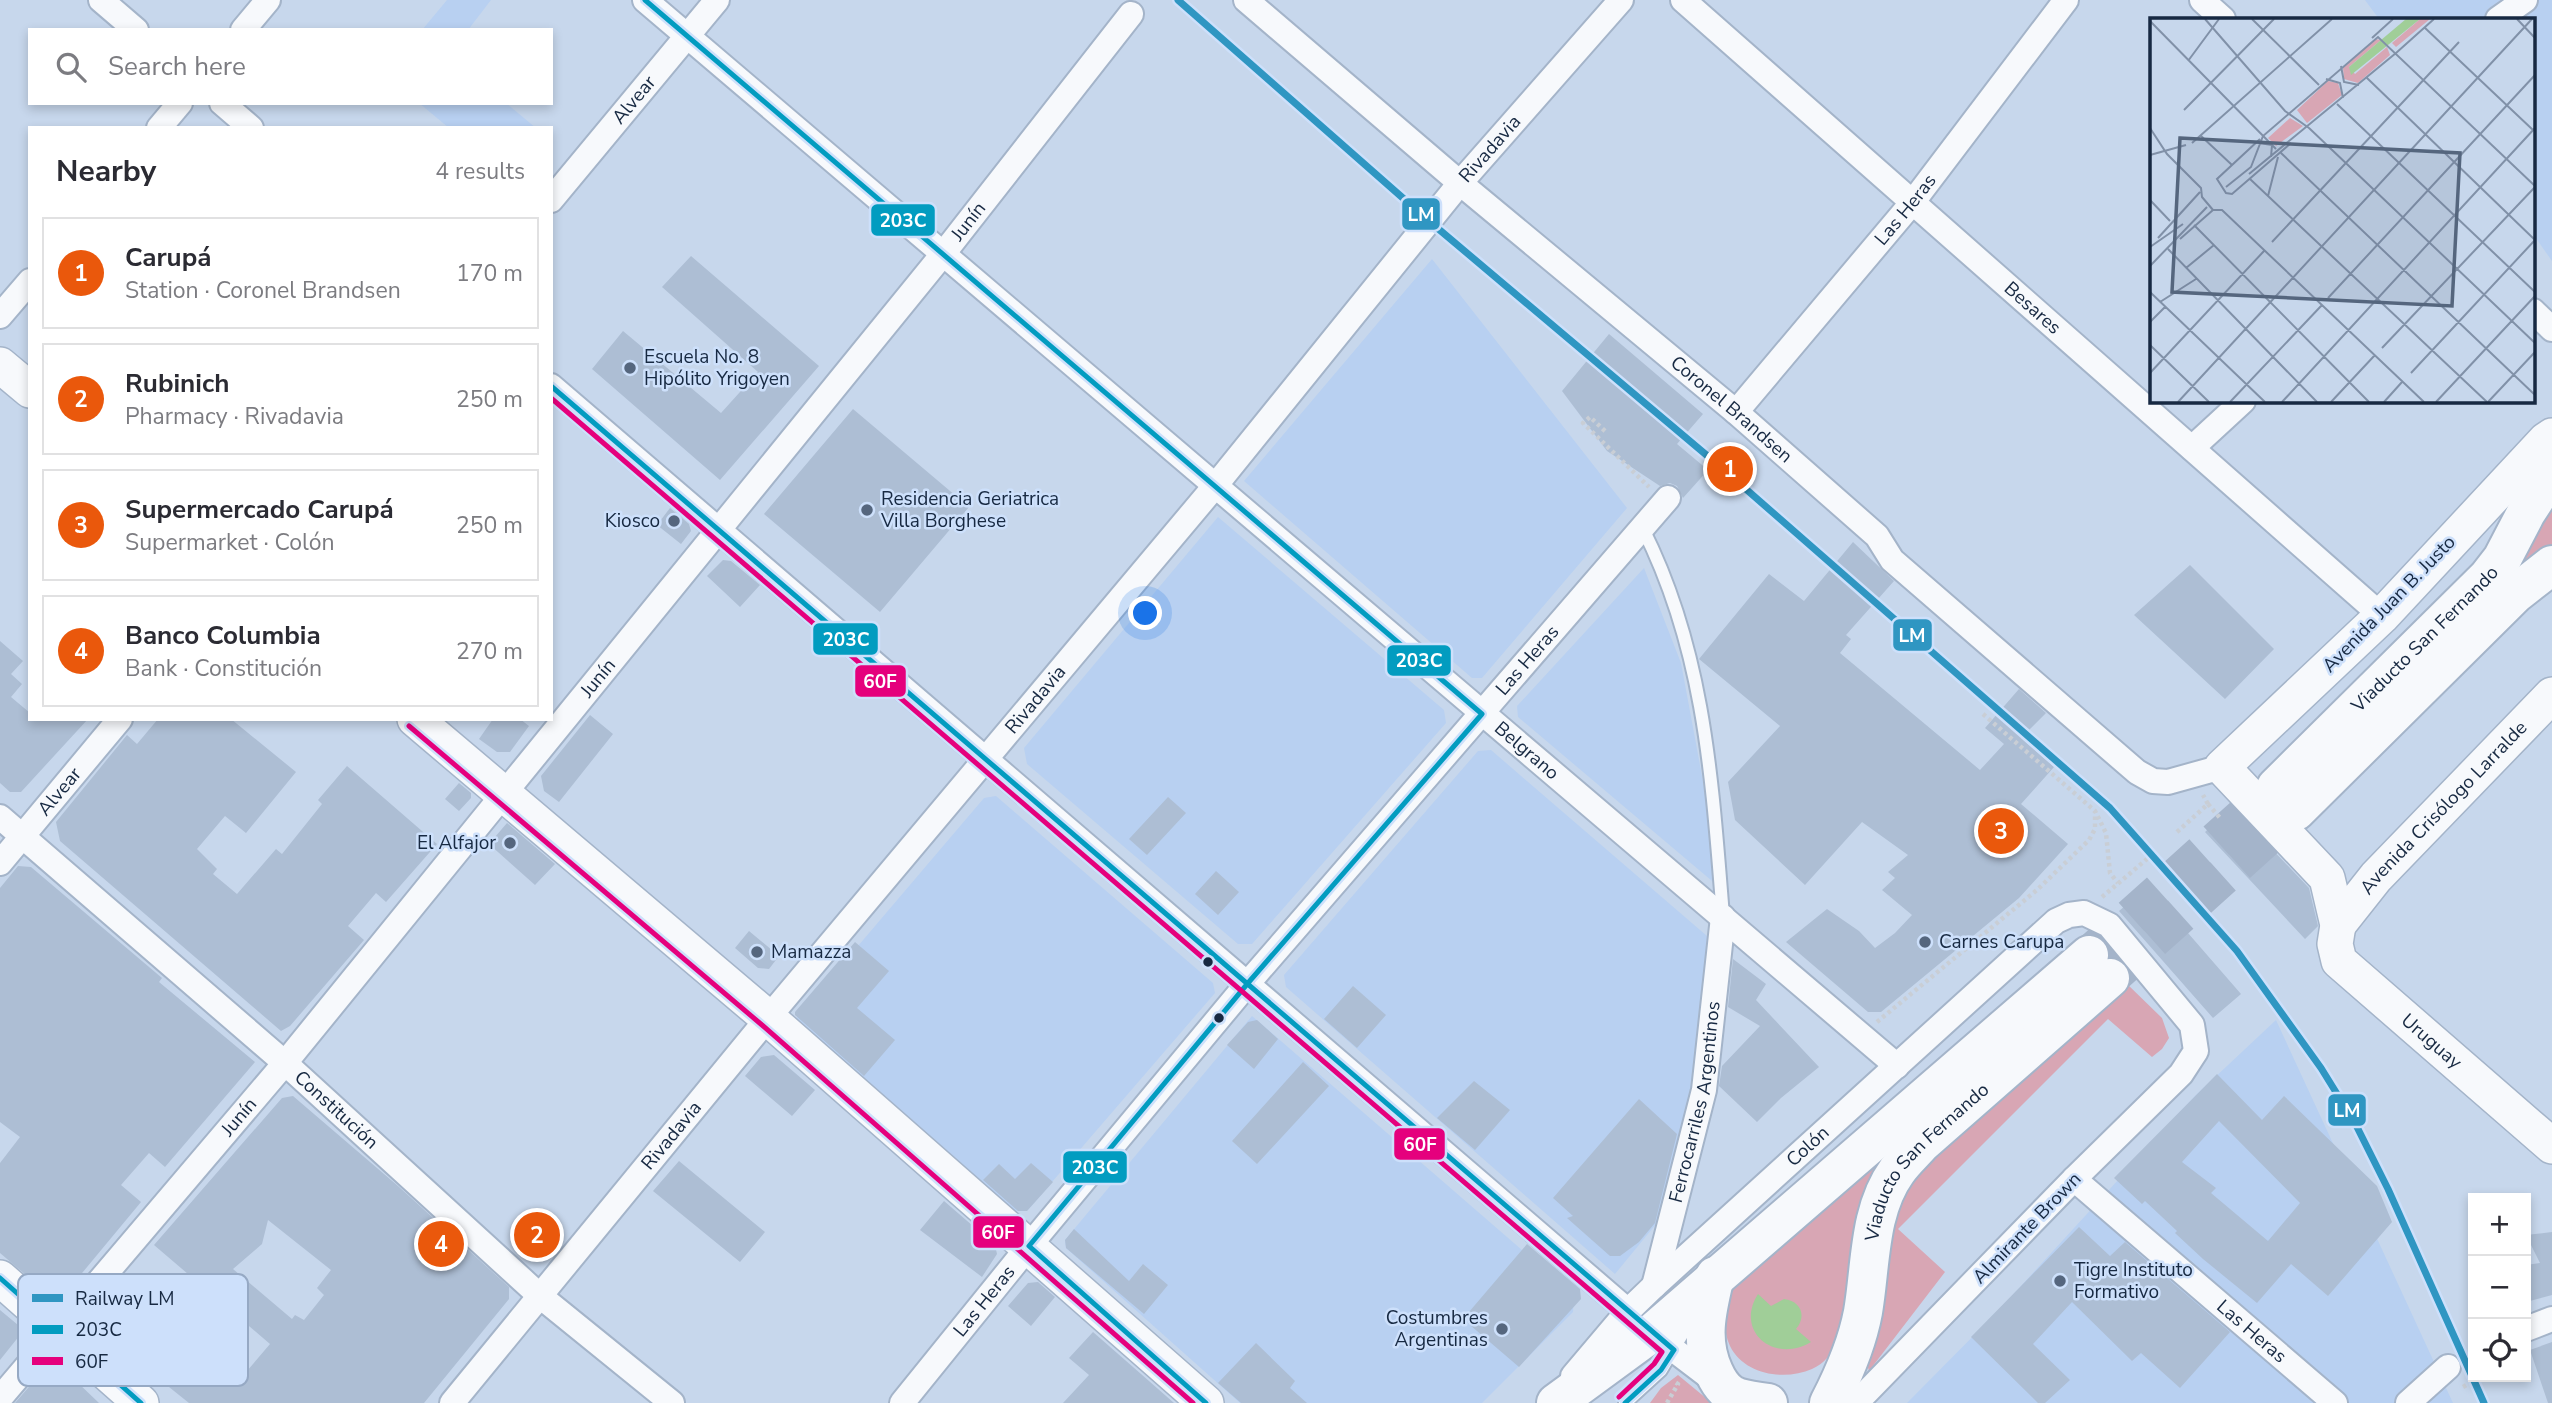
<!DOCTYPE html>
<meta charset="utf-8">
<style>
:root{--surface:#fff;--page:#f7f7f7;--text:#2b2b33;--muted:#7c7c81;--line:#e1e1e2;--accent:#ea580c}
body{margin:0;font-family:"Nunito Sans",sans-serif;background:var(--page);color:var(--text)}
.controls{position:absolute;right:21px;bottom:21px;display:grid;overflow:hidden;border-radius:0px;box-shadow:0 4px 10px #0003}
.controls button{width:63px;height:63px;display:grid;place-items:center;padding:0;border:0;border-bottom:2px solid var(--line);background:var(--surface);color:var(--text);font:35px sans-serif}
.you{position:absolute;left:1146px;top:614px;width:24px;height:24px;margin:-18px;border:5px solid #fff;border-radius:50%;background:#1a73e8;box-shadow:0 0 0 10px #1a73e833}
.badge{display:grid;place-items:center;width:46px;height:46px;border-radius:50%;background:var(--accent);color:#fff;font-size:23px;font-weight:700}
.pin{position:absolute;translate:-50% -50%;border:4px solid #fff;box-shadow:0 2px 7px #0006}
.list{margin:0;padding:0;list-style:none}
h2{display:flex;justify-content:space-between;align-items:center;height:91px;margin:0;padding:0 28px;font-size:30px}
h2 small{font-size:23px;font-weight:400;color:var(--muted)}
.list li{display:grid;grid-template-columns:46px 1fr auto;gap:21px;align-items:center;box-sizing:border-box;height:112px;margin:0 14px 14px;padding:0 14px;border:2px solid var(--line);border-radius:0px}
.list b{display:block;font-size:26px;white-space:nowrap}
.list p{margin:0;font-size:23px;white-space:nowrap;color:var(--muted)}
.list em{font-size:23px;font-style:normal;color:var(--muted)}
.icon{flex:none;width:38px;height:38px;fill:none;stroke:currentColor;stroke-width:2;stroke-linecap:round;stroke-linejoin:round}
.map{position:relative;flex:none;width:2552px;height:1403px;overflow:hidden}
.search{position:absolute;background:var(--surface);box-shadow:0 4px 10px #0003;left:28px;top:28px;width:525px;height:77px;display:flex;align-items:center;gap:18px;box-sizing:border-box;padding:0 24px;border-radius:0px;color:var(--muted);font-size:26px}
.panel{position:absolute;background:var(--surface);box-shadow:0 4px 10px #0003;left:28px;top:126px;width:525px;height:595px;border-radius:0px}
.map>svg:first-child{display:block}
.built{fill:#b8d0f1}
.green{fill:#d8a6b4}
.water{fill:#a0ce98}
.building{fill:#adbed4;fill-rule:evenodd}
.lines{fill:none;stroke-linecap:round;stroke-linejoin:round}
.primary-tunnel{stroke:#a4b4ca;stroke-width:38;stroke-dasharray:38 19;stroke-linecap:butt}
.lane-casing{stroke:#a4b4c9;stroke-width:16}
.street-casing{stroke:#a4b4c9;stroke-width:28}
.secondary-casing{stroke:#a4b4c9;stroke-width:38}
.primary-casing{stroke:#a4b4c9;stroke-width:42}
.path{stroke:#c9ced5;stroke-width:4.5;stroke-dasharray:3.5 3.5;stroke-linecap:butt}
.lane{stroke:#f7f9fc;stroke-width:12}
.street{stroke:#f7f9fc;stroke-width:24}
.secondary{stroke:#f7f9fc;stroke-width:35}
.primary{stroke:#f7f9fc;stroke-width:38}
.bus-1-casing{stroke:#cde0fb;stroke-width:10}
.bus-2-casing{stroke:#cde0fb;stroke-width:10}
.bus-1{stroke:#029cc0;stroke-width:5}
.bus-2{stroke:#e5007d;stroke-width:5}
.rail-1-casing{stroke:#cde0fb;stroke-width:12}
.rail-1{stroke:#2f96c2;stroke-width:7}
.poi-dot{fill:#55667e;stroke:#cde0fb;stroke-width:2.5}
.bus-dot{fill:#172942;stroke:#cde0fb;stroke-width:2.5}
.labels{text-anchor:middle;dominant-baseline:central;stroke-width:5;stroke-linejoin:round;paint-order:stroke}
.street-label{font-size:19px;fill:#172942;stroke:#cde0fb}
.poi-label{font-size:19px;fill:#172942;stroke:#cde0fb;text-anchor:start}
.inset-road{fill:none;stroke:#8191a8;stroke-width:2}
.view{fill:#55667e;fill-opacity:0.15;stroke:#55667e;stroke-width:3.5}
.inset-edge{fill:none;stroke:#172942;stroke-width:3.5}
.key{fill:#cde0fb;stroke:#96a9c4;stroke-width:2}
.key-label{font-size:19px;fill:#172942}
.line-badge{stroke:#cde0fb;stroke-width:2.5}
.badge-label{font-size:19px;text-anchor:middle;font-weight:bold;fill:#fff}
</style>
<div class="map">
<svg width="2552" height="1403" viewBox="0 0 2552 1403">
<rect width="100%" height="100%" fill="#c7d7ec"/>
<path class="built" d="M447 0H491L468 30H422Z
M2365 0H2552V261L2533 234V19H2379Z
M419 103H506L536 128H449Z
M1432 259 1627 508 1482 678H1472L1244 481Z
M1218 517 1444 710 1446 723 1252 944H1238L1027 764 1024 748Z
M1644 568 1681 663 1710 819 1718 886 1518 717 1517 706Z
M1491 750 1707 936 1700 1045 1666 1212 1615 1274 1286 987 1284 975 1478 751Z
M996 796 1213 983 1215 993 1027 1211H1015L795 1020 984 798Z
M1252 1016 1574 1295 1573 1312 1482 1403H1240L1066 1248 1065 1240Z
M2276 1020 2453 1403H1907L1998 1311 2195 1096Z"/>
<path class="green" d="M2552 494V550L2497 584Z
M2125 982 2162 1018 2169 1038 2162 1049 2152 1057 2108 1019 1898 1229 1945 1272 1869 1371 1867 1364 1890 1230 1903 1195 1922 1167Z
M1922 1121 1839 1342C1832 1353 1824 1364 1812 1369 1785 1381 1744 1375 1730 1346 1720 1325 1727 1303 1731 1281Z
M1678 1375 1712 1403H1650L1661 1388Z"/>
<path class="water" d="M1758 1294 1771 1306 1784 1299C1801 1301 1807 1316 1796 1329L1811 1342C1775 1364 1734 1332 1758 1294Z"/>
<path class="building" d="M691 256 819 366 720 480 592 369 623 331 721 413 758 372 662 287Z
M1609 334 1703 414 1677 444 1708 470 1683 498 1677 486 1670 483 1660 486 1607 451 1562 391Z
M853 409 969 507 880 612 764 514Z
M670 508 689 524 691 531 681 544 657 525Z
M1853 542 1894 581 1846 635 1851 639 1840 653 1980 770 2004 744 1985 728 2019 689 2046 713 2021 738 2054 767 2021 804 2068 844 2019 898 1881 1012H1868L1786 942 1827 909 1859 931 1875 948 1895 933 1912 915 1882 890 1895 878 1888 872 1908 855 1862 822 1805 885 1735 820 1728 782 1780 726 1699 659 1769 574 1804 601Z
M723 560 731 561 760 585 740 607 707 576Z
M2190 565 2274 649 2225 699 2134 615Z
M0 641 23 661 11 674 22 684 11 697 30 713V719H88L21 792H10L0 783Z
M590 715 613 734 559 802 544 791 541 776Z
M158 719H231L296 772 246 833 225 816 197 849 217 869 213 874 237 894 276 849 282 854 322 804 318 800 347 766 437 844 386 902 376 893 348 926 364 940 290 1026 281 1031 60 841 56 822 127 735 137 744Z
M493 719H520L529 726 510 752H497L479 739Z
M459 783 471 793V798L459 811 445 799Z
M1168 797 1186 813 1147 855 1129 839Z
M2232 807 2309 888 2318 926 2305 939 2205 832Z
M507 823 555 864 535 885 489 844Z
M18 866 31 867 162 978 159 982 255 1062 165 1167 149 1153 121 1185 141 1202 63 1296 53 1298 0 1253V1163L20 1137 0 1122V888Z
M1216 871 1239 892 1218 915 1195 894Z
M2148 887 2241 994 2213 1018 2119 911Z
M749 931 779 956 769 969 758 968 735 948Z
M855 942 889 971 857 1008 895 1040 864 1076 795 1015V1012Z
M1733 959 1766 984 1756 1000 1819 1067 1781 1098 1757 1122 1719 1086 1722 1066 1760 1026 1728 1007Z
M1353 986 1386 1015 1357 1048 1324 1019Z
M1257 1020 1278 1039 1254 1069 1227 1045 1248 1022Z
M774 1055 815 1090 792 1116 745 1076 761 1057Z
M1303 1062 1329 1086 1257 1164 1232 1141Z
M2217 1074 2262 1120 2284 1096 2377 1186 2392 1222 2328 1296 2291 1264 2257 1303 2203 1259 2175 1233 2177 1231 2145 1201 2142 1204 2114 1178ZM2219 1121 2300 1203 2268 1241 2211 1193 2216 1188 2182 1162Z
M1474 1081 1510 1110 1475 1150 1437 1118Z
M293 1096 398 1186 509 1287V1299L424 1403H189L89 1323 116 1288 142 1308 134 1318 192 1364 199 1356 235 1385 270 1344 154 1245 282 1098ZM268 1220 331 1270 317 1288 324 1295 304 1320 295 1315 292 1319 233 1269 262 1244Z
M1639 1099 1677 1134 1655 1223 1639 1242 1620 1256H1610L1567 1218 1573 1216 1553 1198Z
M679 1161 765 1232 740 1262 653 1191Z
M1031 1163 1053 1182 1027 1211H1018L983 1180 999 1164 1015 1179Z
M944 1201 995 1245 997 1254 982 1277 920 1230Z
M2079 1227 2110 1256 2125 1242 2230 1332 2180 1388 2141 1353 2132 1361 2072 1302 2033 1344 2070 1380 2045 1403H2038L1971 1337Z
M1074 1229 1129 1281 1143 1264 1168 1285 1144 1314 1066 1248 1065 1240Z
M2552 1232V1295L2526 1302V1265L2540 1263 2526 1235Z
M1527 1244 1580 1289 1581 1299 1519 1367 1463 1319Z
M1038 1282 1055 1297 1031 1326 1008 1306 1028 1283Z
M0 1310 24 1330 0 1360Z
M1093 1332 1141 1374 1174 1403H1063L1089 1375 1069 1358Z
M2552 1342V1403H2548L2530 1350Z
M1256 1343 1295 1381 1290 1388 1307 1403H1241L1218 1383Z
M53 1359 99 1403H15Z"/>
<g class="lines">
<path class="primary-tunnel" d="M2089 955 2276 787
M2110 978 2296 811"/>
<defs>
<path id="lane" d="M1643 529C1705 652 1712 781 1723 916
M1625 1403 1661 1370 1693 1316"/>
<g id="street">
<path d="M101 0 136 30"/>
<path id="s1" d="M645 0 1897 1066"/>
<path id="s2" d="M1246 0 1460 183 1736 412 1877 536 1892 560 2137 772 2153 781 2168 782 2222 767"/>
<path id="s3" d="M1683 0 2382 616"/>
<path d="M2202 0 2223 19"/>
<path d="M2498 19 2525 0"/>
<path d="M243 30 268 0"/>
<path d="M222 103 251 128"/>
<path d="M159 128 180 103"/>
<path id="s4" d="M551 200 717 0"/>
<path d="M2533 311 2552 329"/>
<path d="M0 316 30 281"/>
<path d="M551 386 1628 1311"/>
<path id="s5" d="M1736 412 1912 203 2066 0"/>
<path d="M2192 448 2243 401"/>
<path id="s6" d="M0 817 285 1063 540 1296 672 1403"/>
<path id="s7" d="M0 863 120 719"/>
<path id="s8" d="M2074 1179 2335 1403"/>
<path id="s9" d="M1654 1286 1704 1090 1723 917"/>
<path d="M2526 1329 2552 1319"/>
<path d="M1674 1350 1716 1382"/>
<path id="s10" d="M1573 1376 1628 1311 1654 1286 2056 921 2069 915 2084 913 2109 925 2192 1025 2196 1051 2181 1074 2074 1179 1856 1403"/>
<path id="s11" d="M0 1398 285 1063 943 254 1131 14"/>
<path id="s12" d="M452 1403 768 1018 1215 486 1460 183 1621 0"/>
<path id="s13" d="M902 1403 1029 1246 1248 983 1668 498"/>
<path d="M2408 1403 2448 1367"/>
</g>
<g id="secondary">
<path d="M0 365 30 390"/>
<path id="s14" d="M2552 436 2546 440 2382 616 2222 767 2327 878 2338 925 2335 944 2339 961 2552 1146"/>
<path d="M415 719 768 1018 1206 1403"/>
<path id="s15" d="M2338 925 2376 877 2552 695"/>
<path d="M0 1278 141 1403"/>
</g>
<g id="primary">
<path id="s16" d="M2276 787 2488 577 2502 559 2526 513 2552 473"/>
<path d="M2296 811 2515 594 2552 565"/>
<path d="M1715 1276C1707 1310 1699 1340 1714 1372 1718 1381 1723 1389 1731 1394 1740 1400 1757 1401 1768 1403"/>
<path d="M1556 1403 1653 1332 2089 955"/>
<path id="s17" d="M1829 1403C1844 1374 1857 1344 1863 1312 1871 1266 1868 1211 1897 1171 1904 1161 1914 1152 1922 1143L2110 978"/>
</g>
</defs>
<use href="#lane" class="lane-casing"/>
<use href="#street" class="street-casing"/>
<use href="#secondary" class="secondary-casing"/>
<use href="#primary" class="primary-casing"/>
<path class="path" d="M1605 431 1590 417 1583 423 1649 487
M1983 714 2095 811 2106 833 2110 873 2118 883
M2208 804 2220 818
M2177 832 2208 804 2203 795
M2102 897 2147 859
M1877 1022 2037 890 2089 840 2095 829V811
M2463 1387 2480 1377
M1667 1403 1678 1384 1675 1382"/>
<use href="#lane" class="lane"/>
<use href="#street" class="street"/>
<use href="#secondary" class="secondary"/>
<use href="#primary" class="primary"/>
<defs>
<path id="bus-1" d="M645 0 1482 714 1248 983 1029 1246 1206 1403
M551 386 1674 1350 1661 1370 1625 1403
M0 1278 141 1403"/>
<path id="bus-2" d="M551 398 1662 1352 1654 1364 1619 1397
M409 726 762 1025 1193 1403"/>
</defs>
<use href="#bus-1" class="bus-1-casing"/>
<use href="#bus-2" class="bus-2-casing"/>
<use href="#bus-1" class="bus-1"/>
<use href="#bus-2" class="bus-2"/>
<defs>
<path id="rail-1" d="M1178 0 1429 221 1723 469 2110 808 2237 951 2321 1068 2355 1123 2388 1189 2484 1403"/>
</defs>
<use href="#rail-1" class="rail-1-casing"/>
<use href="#rail-1" class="rail-1"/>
</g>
<g class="poi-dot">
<circle cx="630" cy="368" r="7"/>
<circle cx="867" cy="510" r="7"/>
<circle cx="674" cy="521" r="7"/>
<circle cx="510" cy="843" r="7"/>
<circle cx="1925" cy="942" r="7"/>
<circle cx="757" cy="952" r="7"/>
<circle cx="2060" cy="1281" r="7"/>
<circle cx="1502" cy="1329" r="7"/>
</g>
<g class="bus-dot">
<circle cx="1208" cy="962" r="6"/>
<circle cx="1219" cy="1018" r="6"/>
</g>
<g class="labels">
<g class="street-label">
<text stroke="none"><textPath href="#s4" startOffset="130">Alvear</textPath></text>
<text stroke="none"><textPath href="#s12" startOffset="1628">Rivadavia</textPath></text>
<text stroke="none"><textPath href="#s5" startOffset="264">Las Heras</textPath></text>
<text stroke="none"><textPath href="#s11" startOffset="1524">Junín</textPath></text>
<text stroke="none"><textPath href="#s3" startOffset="466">Besares</textPath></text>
<text stroke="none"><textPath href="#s2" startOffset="635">Coronel Brandsen</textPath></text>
<text transform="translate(2389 604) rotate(-46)">Avenida Juan B. Justo</text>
<text stroke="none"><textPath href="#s16" startOffset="210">Viaducto San Fernando</textPath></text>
<text stroke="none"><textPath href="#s13" startOffset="971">Las Heras</textPath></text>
<text stroke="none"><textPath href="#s11" startOffset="936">Junín</textPath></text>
<text stroke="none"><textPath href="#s12" startOffset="914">Rivadavia</textPath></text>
<text stroke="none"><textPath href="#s1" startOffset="1158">Belgrano</textPath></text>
<text stroke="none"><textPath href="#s7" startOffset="93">Alvear</textPath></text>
<text stroke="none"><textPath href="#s15" startOffset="158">Avenida Crisólogo Larralde</textPath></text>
<text stroke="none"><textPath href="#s14" startOffset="828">Uruguay</textPath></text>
<text stroke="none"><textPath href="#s9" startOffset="189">Ferrocarriles Argentinos</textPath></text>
<text stroke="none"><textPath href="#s6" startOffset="446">Constitución</textPath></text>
<text stroke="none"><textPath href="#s11" startOffset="369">Junín</textPath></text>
<text stroke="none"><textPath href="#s12" startOffset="346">Rivadavia</textPath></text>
<text stroke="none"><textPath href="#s10" startOffset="329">Colón</textPath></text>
<text stroke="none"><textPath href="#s17" startOffset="268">Viaducto San Fernando</textPath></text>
<text transform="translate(2027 1228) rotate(-46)">Almirante Brown</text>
<text stroke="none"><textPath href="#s13" startOffset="131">Las Heras</textPath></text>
<text stroke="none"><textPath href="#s8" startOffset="234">Las Heras</textPath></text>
</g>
<g class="poi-label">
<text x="644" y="357">Escuela No. 8<tspan x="644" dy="22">Hipólito Yrigoyen</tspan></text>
<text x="881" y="499">Residencia Geriatrica<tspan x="881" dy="22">Villa Borghese</tspan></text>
<text x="660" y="521" text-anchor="end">Kiosco</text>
<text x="496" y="843" text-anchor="end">El Alfajor</text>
<text x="1939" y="942">Carnes Carupa</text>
<text x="771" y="952">Mamazza</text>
<text x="2074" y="1270">Tigre Instituto<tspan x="2074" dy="22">Formativo</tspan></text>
<text x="1488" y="1318" text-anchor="end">Costumbres<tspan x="1488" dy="22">Argentinas</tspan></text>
</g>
</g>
<g transform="translate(2150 18)">
<rect width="385" height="385" fill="#c7d7ec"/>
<path d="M270 1H280L246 29 242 25ZM225 21 231 22 199 49 205 56 237 29 240 37 208 65 194 61 193 50ZM178 63 188 65 192 77 157 105 147 92ZM140 100 153 108 126 128 118 120Z" fill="#d8a6b4"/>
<path d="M256 1H270L201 57 199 49Z" fill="#a0ce98"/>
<path class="inset-road" d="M55 1 135 93 159 110M102 1 169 67M367 1 385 20M0 3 126 131M274 9 383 112M222 20 243 1M246 35 284 1M38 43 69 1M191 48 194 64 209 67M217 60 385 222M176 61 190 65 193 80M187 86 385 274M34 92 124 1M0 110 17 136 51 170 52 179 63 192M159 110 385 325M50 117 82 147M110 121 67 161 76 175 82 176 141 125M42 125 182 1M109 125 122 127 121 139M131 135 385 377M0 137 36 127M99 156 246 35M100 161 337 384M76 169 101 149 113 118 228 19 385 168M118 178 128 139M0 182 20 203M63 192H72L274 384M44 207 219 384M8 220 50 174M30 221 63 192M122 224 309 24M0 229 33 206M18 231 167 384M0 248 57 189M36 250 64 227M0 274 115 384M178 280 385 57M10 284 46 261M0 304 15 289M0 327 59 384M232 330 385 169M0 355 114 233M261 355 385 222M28 384 382 1M80 384 172 287M132 384 385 110M181 384 225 337M234 384 252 364M286 384 385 278M338 384 385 334"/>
<path class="view" d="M30 120 310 135 302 288 22 274Z"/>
<rect width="385" height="385" class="inset-edge"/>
</g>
<rect x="18" y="1274" width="230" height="112" rx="10" class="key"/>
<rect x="32" y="1294" width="31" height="8" fill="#2f96c2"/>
<rect x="32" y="1325" width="31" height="9" fill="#029cc0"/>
<rect x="32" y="1357" width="31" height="8" fill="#e5007d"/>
<g class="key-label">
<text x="75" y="1305">Railway LM</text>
<text x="75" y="1336">203C</text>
<text x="75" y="1368">60F</text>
</g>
<g class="line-badge">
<rect x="1401" y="197" width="40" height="34" rx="7" fill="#2f96c2"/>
<rect x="870" y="203" width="66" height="34" rx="7" fill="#029cc0"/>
<rect x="1892" y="618" width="41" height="34" rx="7" fill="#2f96c2"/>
<rect x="812" y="622" width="67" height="34" rx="7" fill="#029cc0"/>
<rect x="1386" y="644" width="66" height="33" rx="7" fill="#029cc0"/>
<rect x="854" y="664" width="53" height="34" rx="7" fill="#e5007d"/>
<rect x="2327" y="1093" width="40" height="34" rx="7" fill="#2f96c2"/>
<rect x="1393" y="1127" width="53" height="34" rx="7" fill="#e5007d"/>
<rect x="1062" y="1150" width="66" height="34" rx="7" fill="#029cc0"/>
<rect x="972" y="1215" width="53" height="34" rx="7" fill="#e5007d"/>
</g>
<g class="badge-label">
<text x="1421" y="221">LM</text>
<text x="903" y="227">203C</text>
<text x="1912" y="642">LM</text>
<text x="846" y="646">203C</text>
<text x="1419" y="667">203C</text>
<text x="880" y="688">60F</text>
<text x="2347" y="1117">LM</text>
<text x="1420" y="1151">60F</text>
<text x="1095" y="1174">203C</text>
<text x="998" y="1239">60F</text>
</g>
</svg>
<div class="controls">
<button>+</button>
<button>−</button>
<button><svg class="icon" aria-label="locate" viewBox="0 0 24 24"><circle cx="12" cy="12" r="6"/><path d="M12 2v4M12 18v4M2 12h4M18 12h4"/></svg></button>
</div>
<div class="you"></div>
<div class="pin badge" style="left:1730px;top:469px">1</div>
<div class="pin badge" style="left:537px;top:1235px">2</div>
<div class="pin badge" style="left:2001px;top:831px">3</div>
<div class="pin badge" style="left:441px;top:1244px">4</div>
<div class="search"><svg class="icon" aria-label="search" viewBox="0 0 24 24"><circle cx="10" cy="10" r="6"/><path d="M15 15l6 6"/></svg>Search here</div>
<section class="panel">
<h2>Nearby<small>4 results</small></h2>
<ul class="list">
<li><span class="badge">1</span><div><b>Carupá</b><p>Station · Coronel Brandsen</p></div><em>170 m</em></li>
<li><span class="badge">2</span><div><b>Rubinich</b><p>Pharmacy · Rivadavia</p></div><em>250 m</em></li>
<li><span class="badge">3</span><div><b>Supermercado Carupá</b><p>Supermarket · Colón</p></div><em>250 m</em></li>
<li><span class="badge">4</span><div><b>Banco Columbia</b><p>Bank · Constitución</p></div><em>270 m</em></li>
</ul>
</section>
</div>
